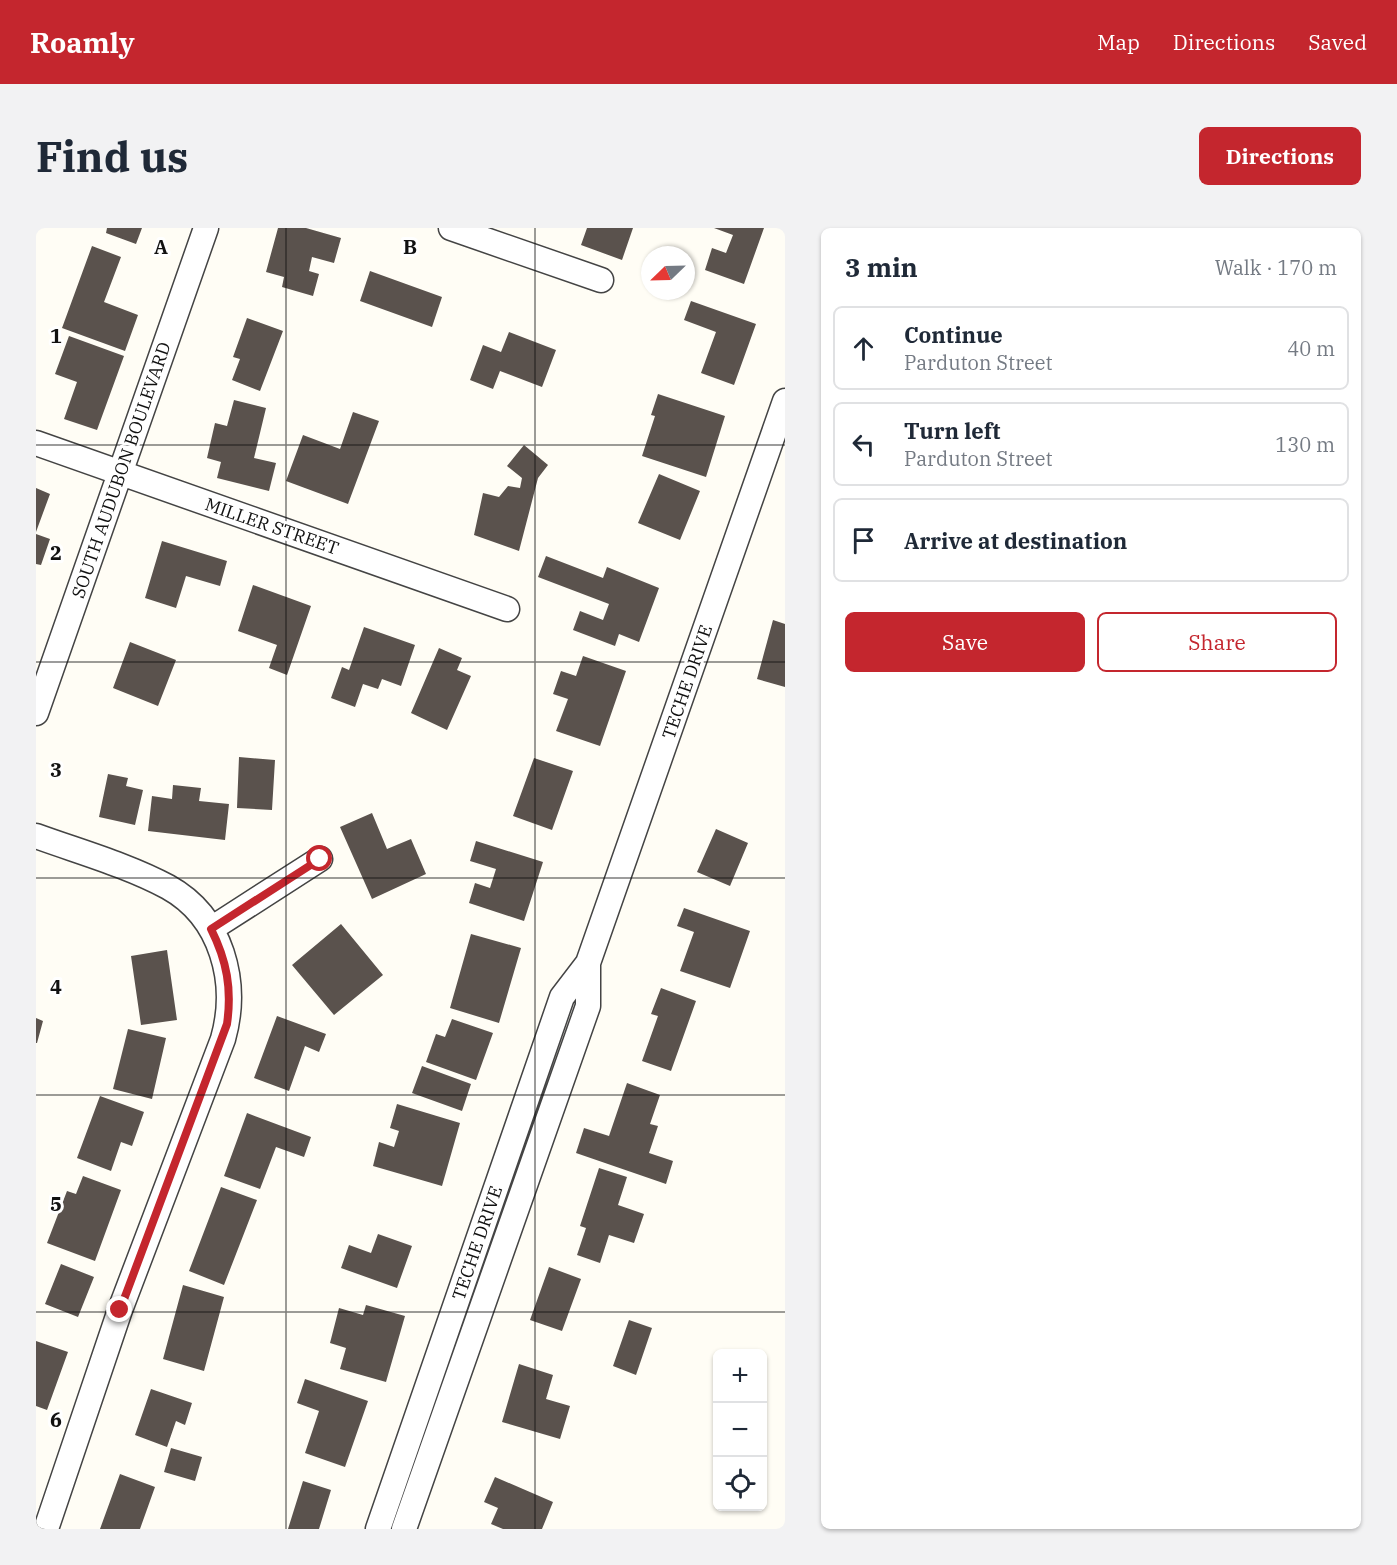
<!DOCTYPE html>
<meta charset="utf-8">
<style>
:root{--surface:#fff;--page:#f2f2f3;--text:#1f2937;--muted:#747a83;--line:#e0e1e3;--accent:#c4262e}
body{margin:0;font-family:"IBM Plex Serif",serif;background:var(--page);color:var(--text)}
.controls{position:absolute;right:18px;bottom:18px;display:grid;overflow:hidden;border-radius:9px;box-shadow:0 2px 4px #0004}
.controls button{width:54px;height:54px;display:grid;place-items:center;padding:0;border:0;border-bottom:2px solid var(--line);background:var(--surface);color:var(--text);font:30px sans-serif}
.compass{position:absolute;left:605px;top:18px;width:54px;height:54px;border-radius:50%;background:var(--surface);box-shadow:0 2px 4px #0004;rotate:247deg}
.stop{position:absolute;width:18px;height:18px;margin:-14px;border:4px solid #c4262e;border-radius:50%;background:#fff}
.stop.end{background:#c4262e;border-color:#fff;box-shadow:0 2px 6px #0008}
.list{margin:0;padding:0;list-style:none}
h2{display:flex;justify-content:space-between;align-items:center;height:78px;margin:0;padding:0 24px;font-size:26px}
h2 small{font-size:20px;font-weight:400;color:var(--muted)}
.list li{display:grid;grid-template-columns:39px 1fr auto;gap:18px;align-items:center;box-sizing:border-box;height:84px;margin:0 12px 12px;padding:0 12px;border:2px solid var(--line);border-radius:9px}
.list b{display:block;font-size:22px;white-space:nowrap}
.list p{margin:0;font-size:20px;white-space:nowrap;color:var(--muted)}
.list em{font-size:20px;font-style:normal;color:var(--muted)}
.actions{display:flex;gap:12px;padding:18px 24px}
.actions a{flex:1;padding:14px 0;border:2px solid var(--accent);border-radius:9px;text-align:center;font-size:21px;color:var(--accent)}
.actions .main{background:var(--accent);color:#fff}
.icon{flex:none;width:33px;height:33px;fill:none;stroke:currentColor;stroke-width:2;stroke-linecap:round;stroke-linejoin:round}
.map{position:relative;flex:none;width:749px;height:1301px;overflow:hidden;border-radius:9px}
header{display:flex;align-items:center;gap:36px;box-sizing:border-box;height:84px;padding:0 30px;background:var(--accent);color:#fff}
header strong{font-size:28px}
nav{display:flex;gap:33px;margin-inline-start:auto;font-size:21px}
.intro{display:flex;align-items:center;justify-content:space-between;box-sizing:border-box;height:144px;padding:0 36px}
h1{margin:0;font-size:42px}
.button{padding:15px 27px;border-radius:9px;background:var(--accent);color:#fff;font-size:21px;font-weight:700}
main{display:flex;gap:36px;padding:0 36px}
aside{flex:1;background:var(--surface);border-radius:9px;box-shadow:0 2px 4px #0004}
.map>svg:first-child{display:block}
.building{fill:#5a524d}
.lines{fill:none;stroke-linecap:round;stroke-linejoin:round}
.minor-casing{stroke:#444;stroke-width:27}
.minor{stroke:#fff;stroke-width:24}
.route{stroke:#c4262e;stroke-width:8}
.grid{fill:none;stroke:#111;stroke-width:1.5;stroke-opacity:0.55}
.labels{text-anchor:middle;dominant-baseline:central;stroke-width:6;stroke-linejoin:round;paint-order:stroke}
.street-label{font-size:18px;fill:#111;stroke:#fff}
.grid-label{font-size:20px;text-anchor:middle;font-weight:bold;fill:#111;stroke:#fff;stroke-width:6;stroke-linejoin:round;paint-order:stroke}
</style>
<header>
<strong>Roamly</strong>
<nav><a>Map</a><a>Directions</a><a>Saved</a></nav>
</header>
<div class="intro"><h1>Find us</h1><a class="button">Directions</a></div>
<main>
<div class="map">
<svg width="749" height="1301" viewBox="0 0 749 1301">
<rect width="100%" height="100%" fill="#fffdf5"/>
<path class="building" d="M71 0H106L100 16 70 5Z
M242 0H270L305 10 298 35 276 29 273 43 283 46 277 68 246 59 248 49 230 44Z
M551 0H597L586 32 545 17Z
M678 0H728L708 56 669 42 676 20 690 25 697 7Z
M56 18 85 29 68 74 102 87 89 123 26 100Z
M334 43 406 69 396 99 324 73Z
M655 73 720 96 698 157 665 145 680 104 648 92Z
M211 90 247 103 224 163 196 152 204 131 197 129Z
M473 104 520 122 506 159 464 143 457 161 434 152 447 117 465 124Z
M33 108 88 128 61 202 28 191 41 154 19 146Z
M622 166 689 188 670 249 606 228 619 188 615 187Z
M198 172 230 180 218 230 240 235 233 263 181 250 185 234 171 230 179 195 191 198Z
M317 184 343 193 312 276 250 253 267 207 304 221Z
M488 217 512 237 502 250 483 323 438 307 447 265 463 269 472 258 484 260 486 250 471 238Z
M623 246 664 263 644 312 602 295Z
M0 260 14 266 0 304Z
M0 306 14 311 5 337 0 336Z
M126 313 191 333 184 358 150 348 140 380 109 370Z
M510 328 567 350 571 339 623 360 603 414 583 406 579 418 537 402 544 383 567 392 573 376 502 349Z
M217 357 275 378 251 447 233 440 241 417 202 403Z
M737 392 749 396V459L721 451Z
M328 399 379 417 365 458 346 451 342 461 327 456 319 479 295 470 306 439 313 442Z
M94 414 140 432 122 478 77 460Z
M403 420 426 430 421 442 435 448 411 502 375 485Z
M547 428 590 443 564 518 520 503 532 471 517 466 525 443 540 448Z
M203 529 239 532 236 582 201 580Z
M498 530 537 543 516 602 477 588Z
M72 546 92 550 90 558 107 562 99 597 63 589Z
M137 557 165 560 163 573 193 576 189 612 112 603 116 568 136 571Z
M336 585 351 621 375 611 390 646 336 671 304 599Z
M680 601 712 615 694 658 661 644Z
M440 613 507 634 488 693 433 675 439 655 454 660 460 641 434 633Z
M648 680 714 703 694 760 644 743 658 704 641 698Z
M305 696 347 747 298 787 256 737Z
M435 706 485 720 463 795 414 780Z
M131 722 141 792 105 797 95 728Z
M625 760 660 773 635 843 606 833 622 788 615 786Z
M241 788 290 806 283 824 269 818 253 863 218 850Z
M0 790 7 793 1 815H0Z
M416 791 457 805 440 852 390 834 400 806 409 809Z
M92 801 130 810 116 871 77 861Z
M386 838 435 856 426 883 376 865Z
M591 855 624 867 614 896 622 898 613 925 637 933 630 956 540 925 548 900 573 908Z
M64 868 108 884 96 918 85 914 75 943 41 930Z
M361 876 424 895 406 958 337 938 343 914 358 919 363 903 354 900Z
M211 885 275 909 268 929 240 919 224 961 188 948Z
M563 940 591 949 582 977 608 986 598 1015 573 1007 564 1035 541 1027 550 1000 544 998Z
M47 948 85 962 59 1033 11 1015 31 963 40 966Z
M185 959 221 972 188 1057 153 1043Z
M342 1006 376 1018 361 1060 305 1040 313 1017 335 1025Z
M25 1036 58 1049 42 1089 9 1076Z
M513 1039 545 1051 526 1103 494 1092Z
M147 1057 188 1069 168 1143 127 1131Z
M330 1077 369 1088 350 1154 304 1141 310 1120 294 1115 303 1080 327 1087Z
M593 1092 616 1100 600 1147 577 1138Z
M0 1113 32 1124 11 1182 0 1178Z
M483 1136 517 1147 510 1171 534 1178 524 1211 466 1194Z
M269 1151 332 1173 309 1239 269 1225 283 1183 261 1175Z
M115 1161 156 1175 149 1197 140 1193 131 1219 99 1207Z
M135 1220 166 1229 159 1253 128 1244Z
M84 1246 119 1259 104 1301H64Z
M459 1249 517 1274 506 1301H467L455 1296 462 1280 448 1274Z
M267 1253 295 1262 283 1301H252Z"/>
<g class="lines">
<defs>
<path id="minor" d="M415 0 565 52
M0 215 471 381
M0 485 170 0
M0 608C44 624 91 637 132 659 186 689 203 754 187 811L84 1082 10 1301
M175 701 284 631
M342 1301 526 769 552 735 749 173
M368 1301 552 778V735"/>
</defs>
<use href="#minor" class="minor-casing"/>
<use href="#minor" class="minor"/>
</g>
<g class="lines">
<path class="route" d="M84 1082 191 796C196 761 191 733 175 701L284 631"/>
</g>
<path class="grid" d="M250 0V1301M499 0V1301M0 217H749M0 434H749M0 650H749M0 867H749M0 1084H749"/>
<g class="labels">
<g class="street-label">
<text transform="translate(85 242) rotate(-71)">SOUTH AUDUBON BOULEVARD</text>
<text transform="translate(236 298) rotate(19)">MILLER STREET</text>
<text transform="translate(651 454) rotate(-71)">TECHE DRIVE</text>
<text transform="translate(441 1015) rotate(-71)">TECHE DRIVE</text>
</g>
</g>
<g class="grid-label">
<text x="125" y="26">A</text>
<text x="374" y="26">B</text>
<text x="20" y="115">1</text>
<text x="20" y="332">2</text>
<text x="20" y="549">3</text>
<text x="20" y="766">4</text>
<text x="20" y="983">5</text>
<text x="20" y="1199">6</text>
</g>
</svg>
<div class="controls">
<button>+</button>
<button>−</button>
<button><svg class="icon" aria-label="locate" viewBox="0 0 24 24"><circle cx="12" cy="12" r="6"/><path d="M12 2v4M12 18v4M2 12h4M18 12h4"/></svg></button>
</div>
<svg class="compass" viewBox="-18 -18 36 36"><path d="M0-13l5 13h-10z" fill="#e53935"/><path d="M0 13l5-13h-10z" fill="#747a83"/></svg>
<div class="stop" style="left:284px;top:631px"></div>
<div class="stop end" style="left:84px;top:1082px"></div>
</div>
<aside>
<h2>3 min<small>Walk · 170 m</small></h2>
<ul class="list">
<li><svg class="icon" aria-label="ahead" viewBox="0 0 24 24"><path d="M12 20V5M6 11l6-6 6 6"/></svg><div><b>Continue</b><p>Parduton Street</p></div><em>40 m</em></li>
<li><svg class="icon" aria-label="left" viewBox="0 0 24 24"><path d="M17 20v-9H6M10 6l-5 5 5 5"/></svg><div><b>Turn left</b><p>Parduton Street</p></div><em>130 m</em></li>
<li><svg class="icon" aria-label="arrive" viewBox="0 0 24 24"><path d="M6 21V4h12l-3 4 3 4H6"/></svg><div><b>Arrive at destination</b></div></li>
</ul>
<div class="actions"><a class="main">Save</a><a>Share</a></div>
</aside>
</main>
